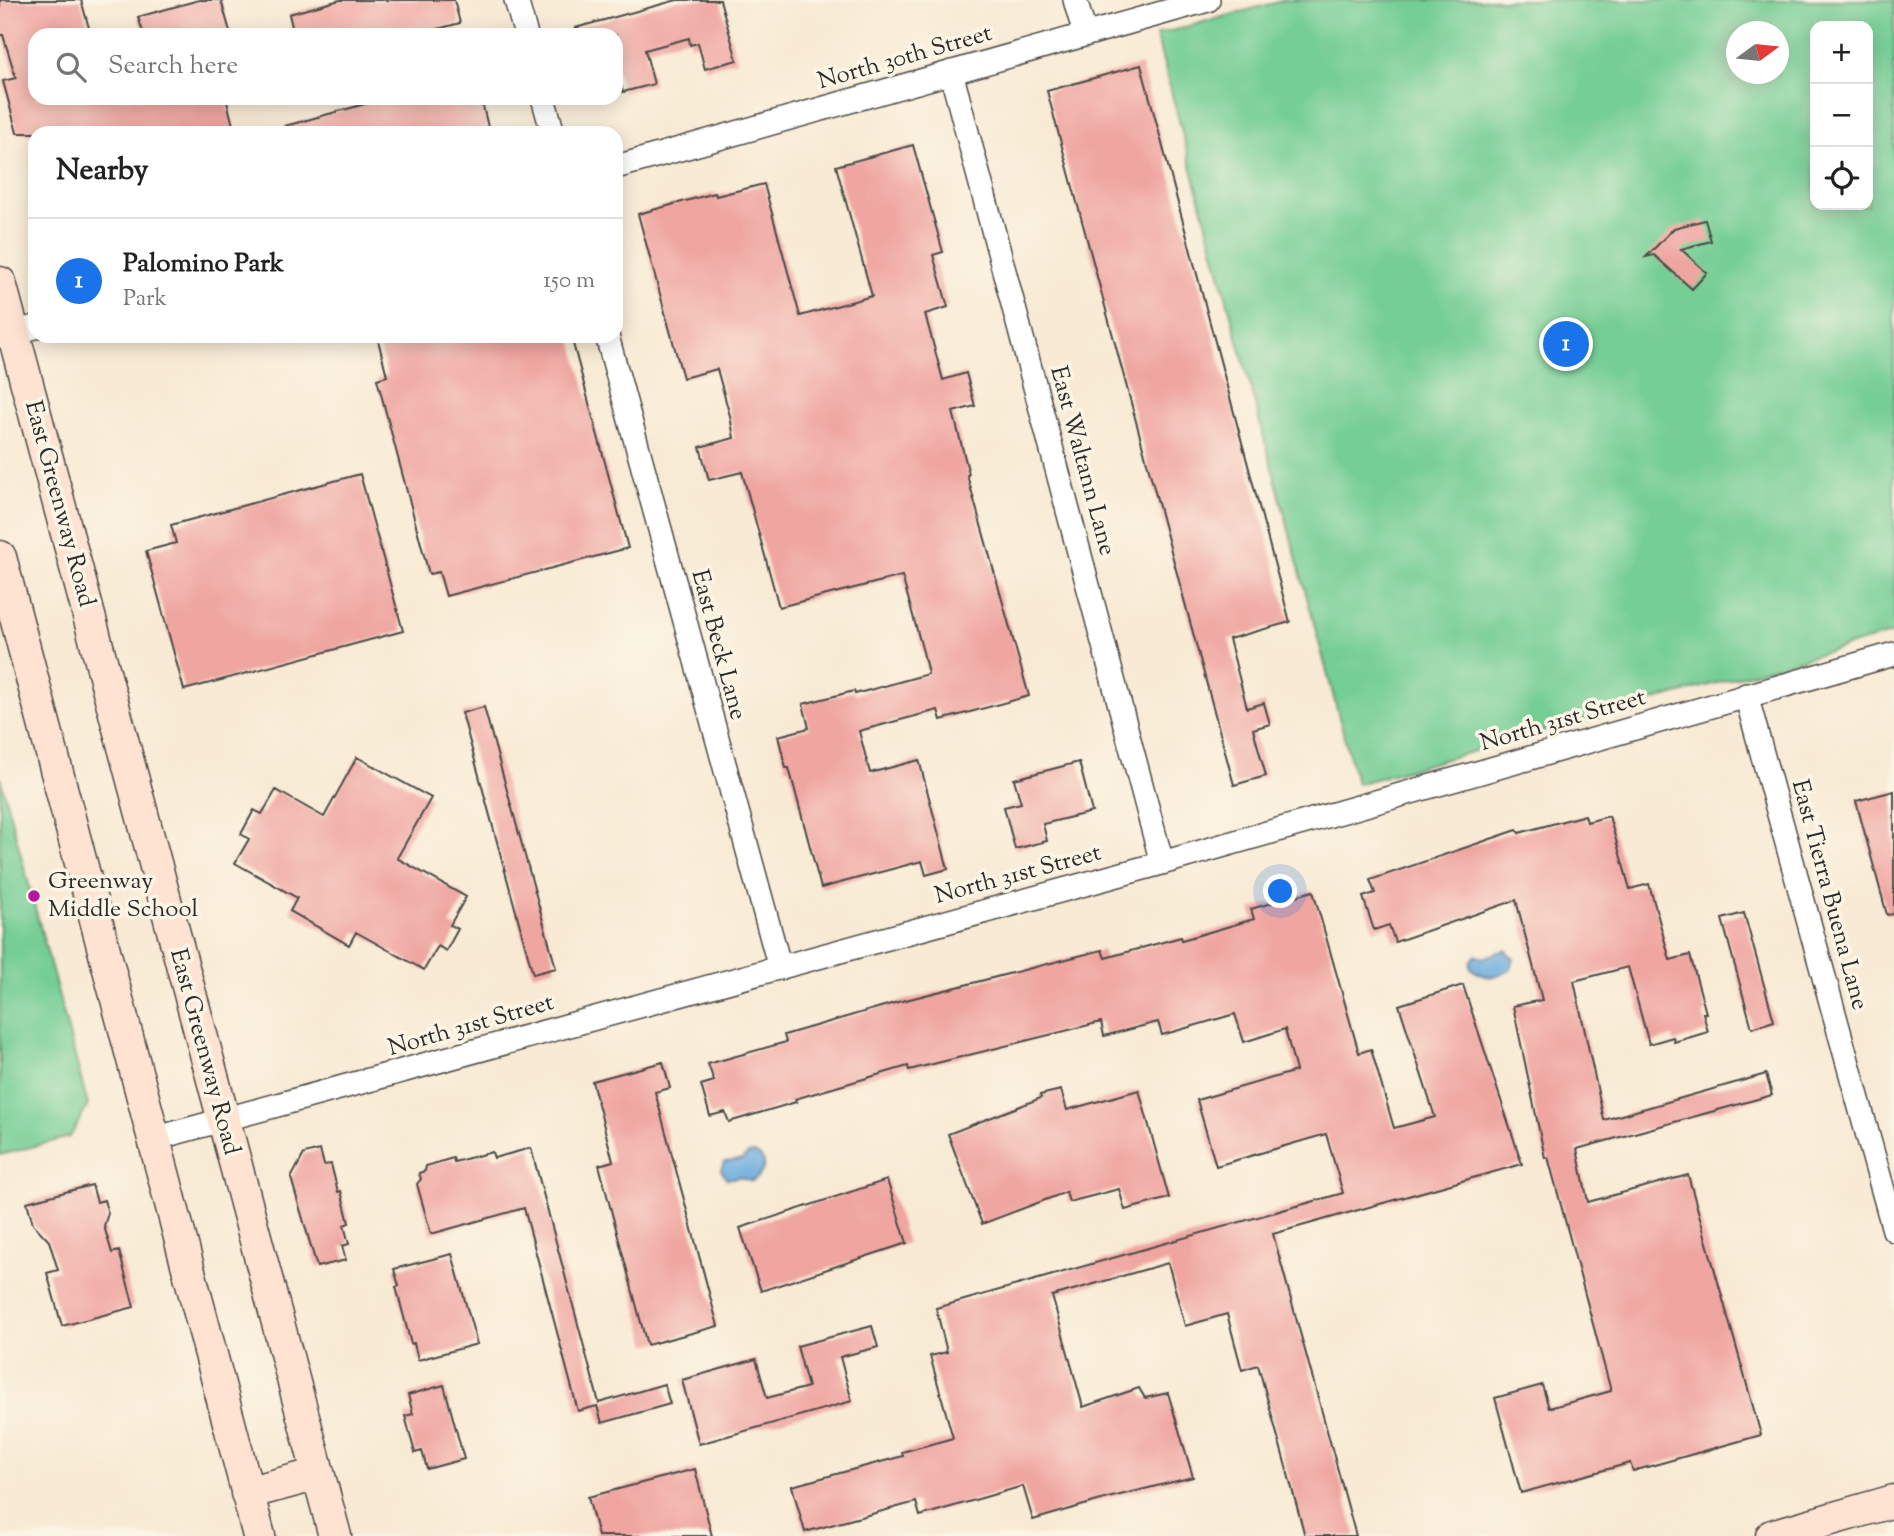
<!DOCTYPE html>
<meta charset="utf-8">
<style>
:root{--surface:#fff;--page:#f6f6f6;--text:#222;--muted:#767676;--line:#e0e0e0;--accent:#1a73e8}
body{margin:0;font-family:"Sorts Mill Goudy",serif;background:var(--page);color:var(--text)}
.controls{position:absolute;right:21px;top:21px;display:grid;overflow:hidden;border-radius:14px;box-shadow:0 4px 18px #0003}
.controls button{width:63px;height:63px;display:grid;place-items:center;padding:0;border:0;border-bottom:2px solid var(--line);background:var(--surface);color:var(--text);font:35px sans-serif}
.compass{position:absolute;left:1726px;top:21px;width:63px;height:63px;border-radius:50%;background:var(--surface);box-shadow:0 4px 18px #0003;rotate:75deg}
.you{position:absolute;left:1281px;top:892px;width:24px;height:24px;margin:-18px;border:5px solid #fff;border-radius:50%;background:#1a73e8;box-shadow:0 0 0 10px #1a73e833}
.badge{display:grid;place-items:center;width:46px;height:46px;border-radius:50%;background:var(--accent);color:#fff;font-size:23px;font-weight:700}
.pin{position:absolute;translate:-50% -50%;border:4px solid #fff;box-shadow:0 2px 7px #0006}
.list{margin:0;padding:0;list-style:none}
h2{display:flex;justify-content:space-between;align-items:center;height:91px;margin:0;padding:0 28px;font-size:30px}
h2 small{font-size:23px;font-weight:400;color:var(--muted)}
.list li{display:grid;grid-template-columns:46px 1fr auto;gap:21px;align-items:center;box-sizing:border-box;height:126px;padding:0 28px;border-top:2px solid var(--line)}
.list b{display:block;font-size:26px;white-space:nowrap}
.list p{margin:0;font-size:23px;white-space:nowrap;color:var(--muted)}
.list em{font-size:23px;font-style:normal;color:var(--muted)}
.icon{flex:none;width:38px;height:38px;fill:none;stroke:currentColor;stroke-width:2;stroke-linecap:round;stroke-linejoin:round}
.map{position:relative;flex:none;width:1894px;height:1536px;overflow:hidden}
.search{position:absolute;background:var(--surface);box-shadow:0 4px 18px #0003;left:28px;top:28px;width:595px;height:77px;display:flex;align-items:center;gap:18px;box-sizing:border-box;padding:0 24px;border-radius:21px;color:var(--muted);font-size:26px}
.panel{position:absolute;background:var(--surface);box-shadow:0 4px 18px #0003;left:28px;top:126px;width:595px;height:217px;border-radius:21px}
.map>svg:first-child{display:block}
.green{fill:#75ce94;stroke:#507c60;stroke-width:2;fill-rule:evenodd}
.water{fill:#6aabde;stroke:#4a6b84;stroke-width:2}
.building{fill:#efa5a0}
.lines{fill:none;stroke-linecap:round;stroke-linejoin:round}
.minor-casing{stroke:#4a4844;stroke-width:26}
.secondary-casing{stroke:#4a4844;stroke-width:35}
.minor{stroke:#fff;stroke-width:23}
.secondary{stroke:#fee3d2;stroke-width:32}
.poi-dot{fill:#b5179e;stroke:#fcf5e5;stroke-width:2.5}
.labels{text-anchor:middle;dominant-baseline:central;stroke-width:7;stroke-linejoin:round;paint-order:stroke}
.street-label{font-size:24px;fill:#2b2b2b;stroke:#fcf5e5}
.poi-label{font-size:24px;fill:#2b2b2b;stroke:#fcf5e5;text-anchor:start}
</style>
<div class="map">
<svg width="1894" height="1536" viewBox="0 0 1894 1536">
<rect width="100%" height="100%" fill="#fcf5e5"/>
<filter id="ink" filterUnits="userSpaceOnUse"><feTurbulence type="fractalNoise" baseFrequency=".0143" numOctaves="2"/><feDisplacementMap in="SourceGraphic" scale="14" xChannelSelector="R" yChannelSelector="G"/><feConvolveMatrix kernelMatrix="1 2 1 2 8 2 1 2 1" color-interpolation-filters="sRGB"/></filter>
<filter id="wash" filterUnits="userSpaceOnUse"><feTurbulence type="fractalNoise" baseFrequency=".00686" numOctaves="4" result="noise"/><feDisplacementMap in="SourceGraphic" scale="28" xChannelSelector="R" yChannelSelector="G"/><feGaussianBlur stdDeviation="1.57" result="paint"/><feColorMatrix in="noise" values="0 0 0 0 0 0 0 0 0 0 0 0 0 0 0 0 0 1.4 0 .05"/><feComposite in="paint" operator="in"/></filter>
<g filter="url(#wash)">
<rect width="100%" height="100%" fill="#f8ead4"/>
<path class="green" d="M1285 0H1894V633L1357 784 1156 35ZM1815 26H1868V205H1815ZM1736 32H1778V74H1736Z
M0 777 88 1105 70 1137 0 1155Z"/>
<path class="water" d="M1505 950 1514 959 1511 969C1496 979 1484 980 1470 967L1471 961 1476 955 1483 958Z
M754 1153C769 1159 765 1174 752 1181L740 1177 727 1179 721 1170 724 1162 742 1160 748 1154Z"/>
<g id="blocks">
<path class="building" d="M0 0H81L91 35H35V98H226L235 133H17L3 81 16 78 3 35H0Z
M199 0H221L231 35H144L138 17Z
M340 0H454L460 23 434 30 435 35H294L289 14Z
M677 0H720L737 60 705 69 698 43 690 45 689 38 645 50 654 84 623 92 616 68V35H575V28Z
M1141 65 1290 622 1229 639 1247 708 1264 703 1270 724 1253 729 1266 776 1234 785 1047 91Z
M387 98H481L488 127 465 133H285V126Z
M913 145 943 252 933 255 948 307 925 314 943 380 966 373 975 406 953 412 969 474 967 475 1029 696 941 720 938 710 859 731 870 773 919 760 948 869 926 875 922 861 821 888 789 768H786L778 736 809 728 803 704 854 691 855 694 928 674 923 652 902 576 779 607 742 472 709 480 700 447 734 438 730 416 717 369 683 378 638 214 715 193 716 196 764 184 800 316 872 296 836 166Z
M1705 220 1711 241 1681 249 1707 273 1692 289 1654 255 1646 257 1674 228Z
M377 336H571L628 548 446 596 439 572 429 574 377 379 387 376Z
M360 474 403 631 184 690 146 551 176 543 171 525Z
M484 707 556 968 533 974 462 713Z
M357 757 431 798 397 858 466 897 450 925 458 929 446 951 438 946 424 970 356 932 349 945 290 911 297 898 235 863 249 839 241 834 254 810 262 814 276 790 324 817Z
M1079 762 1092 812 1043 824 1047 841 1015 849 1004 807 1021 803 1014 779Z
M1894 791V914L1887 915 1856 801Z
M1585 815 1587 822 1609 816 1630 889 1649 884 1670 960 1690 955 1706 1013H1703L1708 1032 1674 1042 1673 1037 1649 1044 1628 967 1574 981 1604 1120 1766 1074 1772 1095 1577 1149 1588 1202 1688 1175 1761 1435 1633 1471 1630 1463 1521 1493 1495 1398 1542 1385 1549 1408 1611 1391 1548 1157 1545 1158 1513 1006 1542 1000 1516 900 1395 942 1389 925 1374 930 1363 897 1375 893 1370 880 1517 830 1519 833Z
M1313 891 1359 1053 1371 1049 1394 1128 1435 1117 1399 1005 1463 985 1522 1164 1273 1234 1356 1536H1305L1258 1365 1242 1370 1227 1314 1185 1326 1168 1263 1052 1296 1083 1407 1139 1388 1145 1398 1168 1393 1193 1477 1108 1498 1033 1520 1023 1486 920 1516 916 1502 805 1532 792 1486 903 1456 902 1452 953 1438 930 1356 947 1352 936 1308 1343 1193 1326 1134 1216 1166 1197 1100 1296 1071 1285 1029 1244 1042 1235 1014 1162 1035 1158 1022 1104 1036 1101 1022 909 1070 908 1066 795 1099 796 1102 729 1122 725 1112 710 1116 701 1085 714 1081 708 1064 786 1042 784 1035 898 1002 1102 950 1105 958 1181 937 1182 940 1254 919 1251 909Z
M1744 913 1774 1021 1752 1028 1722 919Z
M663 1062 670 1088 655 1092 718 1326 647 1345 599 1165 613 1161 592 1081Z
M1061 1090 1067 1110 1139 1090 1169 1198 1125 1210 1119 1189 1069 1202 1066 1192 982 1224 948 1134 1041 1098 1040 1095Z
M531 1148 599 1403 664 1384 670 1404 602 1423 597 1406 578 1411 524 1208 431 1234 417 1184 421 1179 419 1173 425 1171 426 1166 453 1158 454 1162 492 1152 494 1158Z
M320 1150 324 1165 331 1164 338 1192 341 1191 349 1223 344 1225 349 1244 342 1246 346 1260 317 1267 291 1178 304 1154Z
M887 1180 907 1243 761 1291 740 1228Z
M92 1185 97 1202 104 1200 108 1213 104 1226 112 1253 119 1251 134 1307 62 1326 47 1273 58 1270 49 1241 33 1224 27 1202Z
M452 1254 477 1344 418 1360 414 1343 411 1344 396 1287 399 1286 394 1269Z
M872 1326 878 1347 840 1357 852 1401 699 1444 682 1380 756 1359 767 1398 808 1387 797 1346Z
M444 1385 464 1459 427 1469 422 1451 415 1453 405 1416 413 1414 408 1395Z
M695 1469 712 1536H598L588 1497Z"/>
</g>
</g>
<g filter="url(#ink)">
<use href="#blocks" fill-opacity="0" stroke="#4a4844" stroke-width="2"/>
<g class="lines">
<defs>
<path id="minor" d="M516 0 526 35
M1075 0 1085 34
M951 72 1162 863
M543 98 553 133
M616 167 1208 0
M0 336 35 327
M607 336 780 968
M1746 695 1894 1230
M153 1139 1162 863 1894 654"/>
<path id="secondary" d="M0 283 335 1536
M0 557 259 1536
M247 1493 318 1474
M1772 1536 1894 1501"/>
</defs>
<use href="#minor" class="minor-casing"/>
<use href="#secondary" class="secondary-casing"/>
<use href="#minor" class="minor"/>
<use href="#secondary" class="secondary"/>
</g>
</g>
<circle class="poi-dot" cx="34" cy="896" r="7"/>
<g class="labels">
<g class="street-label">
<text transform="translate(905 58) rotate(-16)">North 30th Street</text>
<text transform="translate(1082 461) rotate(75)">East Waltann Lane</text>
<text transform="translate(59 504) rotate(75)">East Greenway Road</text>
<text transform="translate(718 645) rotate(75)">East Beck Lane</text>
<text transform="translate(1563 721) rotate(-16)">North 31st Street</text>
<text transform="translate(1018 875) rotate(-15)">North 31st Street</text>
<text transform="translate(1829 895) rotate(75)">East Tierra Buena Lane</text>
<text transform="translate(471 1026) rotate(-16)">North 31st Street</text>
<text transform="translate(204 1052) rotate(75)">East Greenway Road</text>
</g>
<g class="poi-label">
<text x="48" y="882">Greenway<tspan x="48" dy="28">Middle School</tspan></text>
</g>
</g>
</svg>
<div class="controls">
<button>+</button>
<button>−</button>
<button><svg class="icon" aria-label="locate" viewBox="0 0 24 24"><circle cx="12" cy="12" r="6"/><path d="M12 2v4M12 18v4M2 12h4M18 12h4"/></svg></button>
</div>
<svg class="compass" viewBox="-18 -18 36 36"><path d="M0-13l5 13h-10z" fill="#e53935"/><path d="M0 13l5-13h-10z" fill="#767676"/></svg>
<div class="you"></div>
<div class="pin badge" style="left:1566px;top:344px">1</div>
<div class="search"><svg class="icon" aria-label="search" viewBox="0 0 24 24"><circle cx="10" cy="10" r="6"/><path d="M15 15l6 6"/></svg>Search here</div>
<section class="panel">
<h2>Nearby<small></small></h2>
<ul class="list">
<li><span class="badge">1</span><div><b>Palomino Park</b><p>Park</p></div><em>150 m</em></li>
</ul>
</section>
</div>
